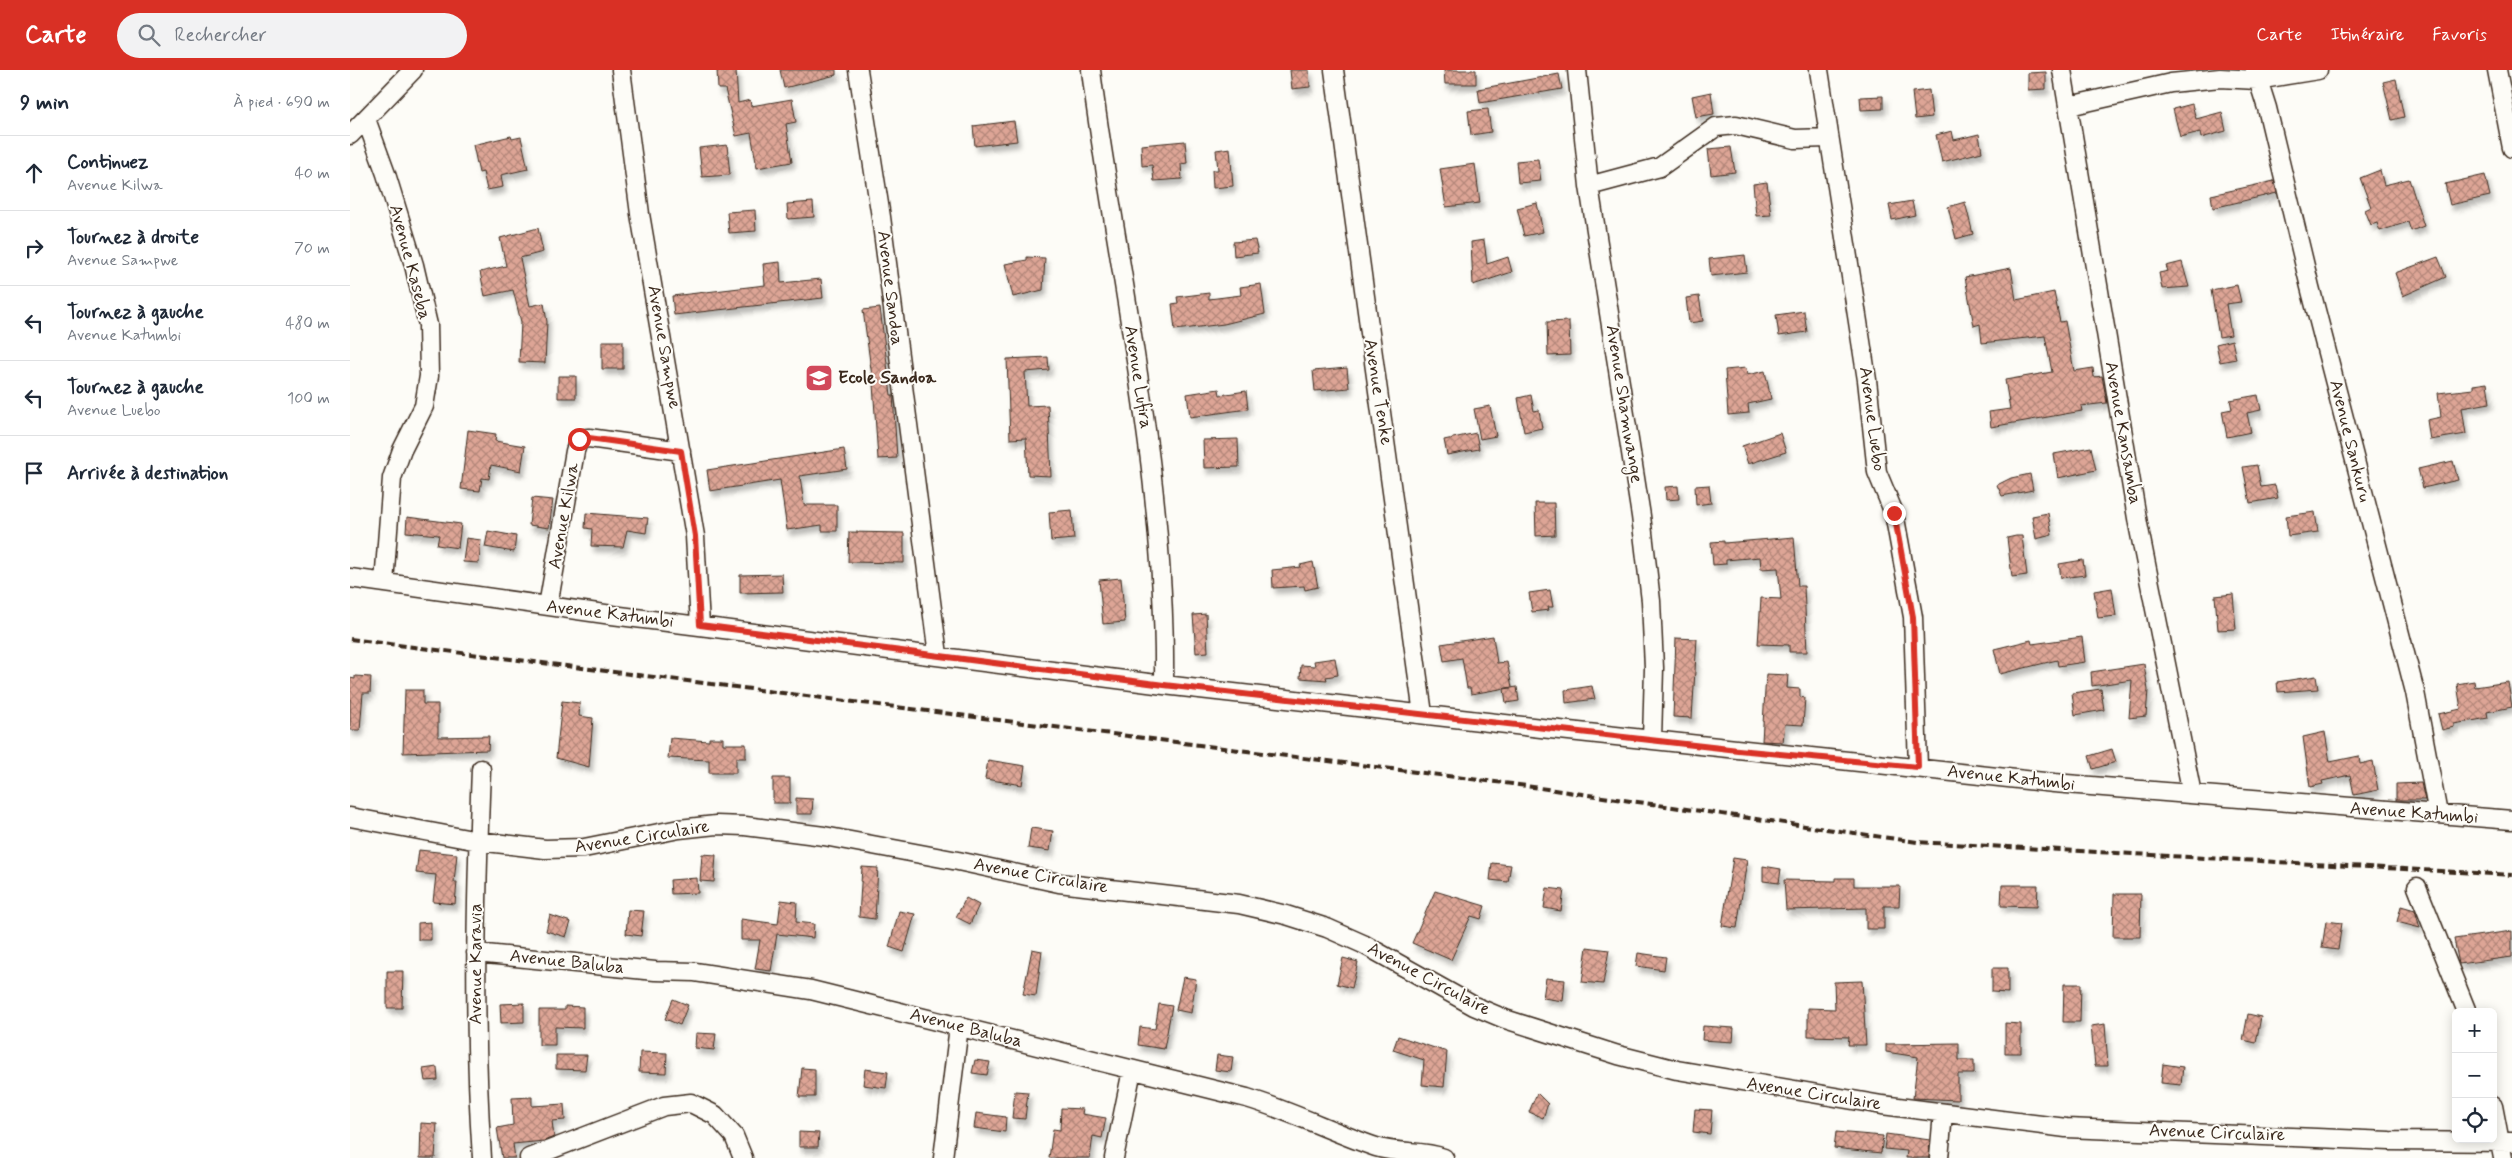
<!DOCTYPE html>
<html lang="fr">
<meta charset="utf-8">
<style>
:root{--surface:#fff;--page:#f2f2f3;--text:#1f2937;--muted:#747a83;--line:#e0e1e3;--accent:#d93025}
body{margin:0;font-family:Mynerve,sans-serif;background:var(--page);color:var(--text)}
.controls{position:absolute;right:15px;bottom:15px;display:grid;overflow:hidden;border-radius:8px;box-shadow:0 2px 12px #0003}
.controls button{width:45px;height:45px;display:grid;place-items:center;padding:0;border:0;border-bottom:1px solid var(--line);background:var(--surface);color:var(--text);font:25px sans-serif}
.stop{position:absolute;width:15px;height:15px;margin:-11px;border:4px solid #d93025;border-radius:50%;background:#fff}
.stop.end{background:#d93025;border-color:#fff;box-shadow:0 1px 5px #0008}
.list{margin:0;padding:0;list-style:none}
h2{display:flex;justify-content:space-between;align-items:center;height:65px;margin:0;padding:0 20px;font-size:21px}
h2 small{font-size:16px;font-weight:400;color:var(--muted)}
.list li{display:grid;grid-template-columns:32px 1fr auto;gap:15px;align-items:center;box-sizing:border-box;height:75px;padding:0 20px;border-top:1px solid var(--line)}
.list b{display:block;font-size:19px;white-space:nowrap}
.list p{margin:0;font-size:16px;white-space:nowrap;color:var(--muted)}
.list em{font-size:16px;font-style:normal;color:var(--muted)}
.icon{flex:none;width:28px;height:28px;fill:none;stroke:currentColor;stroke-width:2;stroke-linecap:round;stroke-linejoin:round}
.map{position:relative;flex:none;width:2162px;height:1088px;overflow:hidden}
header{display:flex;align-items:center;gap:30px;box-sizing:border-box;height:70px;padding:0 25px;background:var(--accent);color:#fff}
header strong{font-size:24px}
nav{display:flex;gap:28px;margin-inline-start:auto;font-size:18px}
.search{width:350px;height:45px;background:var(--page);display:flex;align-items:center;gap:12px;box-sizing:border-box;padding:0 18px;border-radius:28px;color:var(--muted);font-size:19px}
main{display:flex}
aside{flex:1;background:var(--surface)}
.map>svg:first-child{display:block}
.building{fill:url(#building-cross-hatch);stroke:#3b2a1e;filter:url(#shadow)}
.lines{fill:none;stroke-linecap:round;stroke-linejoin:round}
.minor-casing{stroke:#3b2a1e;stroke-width:21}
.minor{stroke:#fdfcf7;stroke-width:18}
.rail{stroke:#3b2a1e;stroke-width:4;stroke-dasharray:8 4;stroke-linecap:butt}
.route{stroke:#d93025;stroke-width:6}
.labels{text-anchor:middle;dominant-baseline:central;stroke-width:4;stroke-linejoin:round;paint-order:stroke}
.street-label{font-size:18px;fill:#3b2a1e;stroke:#fdfcf7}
.poi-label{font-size:18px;font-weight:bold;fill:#3b2a1e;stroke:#fdfcf7;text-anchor:start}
</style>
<header>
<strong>Carte</strong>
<div class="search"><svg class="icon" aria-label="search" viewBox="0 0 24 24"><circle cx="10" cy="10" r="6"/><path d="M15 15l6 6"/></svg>Rechercher</div>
<nav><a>Carte</a><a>Itinéraire</a><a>Favoris</a></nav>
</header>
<main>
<aside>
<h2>9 min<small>À pied · 690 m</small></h2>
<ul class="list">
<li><svg class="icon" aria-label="ahead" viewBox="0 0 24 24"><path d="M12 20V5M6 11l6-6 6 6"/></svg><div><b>Continuez</b><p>Avenue Kilwa</p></div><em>40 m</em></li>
<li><svg class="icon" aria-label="right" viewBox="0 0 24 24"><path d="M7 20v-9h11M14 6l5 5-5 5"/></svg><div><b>Tournez à droite</b><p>Avenue Sampwe</p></div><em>70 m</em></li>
<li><svg class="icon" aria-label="left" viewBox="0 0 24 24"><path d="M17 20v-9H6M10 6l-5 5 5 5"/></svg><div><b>Tournez à gauche</b><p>Avenue Katumbi</p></div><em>480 m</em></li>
<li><svg class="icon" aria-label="left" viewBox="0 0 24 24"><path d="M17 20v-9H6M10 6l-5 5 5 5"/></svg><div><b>Tournez à gauche</b><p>Avenue Luebo</p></div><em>100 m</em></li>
<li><svg class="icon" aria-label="arrive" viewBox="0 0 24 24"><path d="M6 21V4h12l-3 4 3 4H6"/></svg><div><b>Arrivée à destination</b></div></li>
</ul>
</aside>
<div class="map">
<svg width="2162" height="1088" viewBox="0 0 2162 1088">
<defs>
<pattern id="building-cross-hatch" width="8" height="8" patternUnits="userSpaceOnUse" patternTransform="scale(1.25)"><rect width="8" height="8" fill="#dda596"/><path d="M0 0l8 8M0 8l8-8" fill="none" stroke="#b4877a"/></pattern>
<filter id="shadow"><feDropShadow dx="3" dy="5.5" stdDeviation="2.5" flood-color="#0004"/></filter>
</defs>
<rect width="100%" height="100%" fill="#fdfcf7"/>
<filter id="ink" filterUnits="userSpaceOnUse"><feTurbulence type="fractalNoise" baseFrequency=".02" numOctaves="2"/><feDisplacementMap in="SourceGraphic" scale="10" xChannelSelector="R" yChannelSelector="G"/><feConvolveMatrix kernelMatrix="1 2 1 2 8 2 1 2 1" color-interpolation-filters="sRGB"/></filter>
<g filter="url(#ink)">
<path class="building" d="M367 0H386L388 33 400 30 401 36 442 29 446 52 436 54 442 92 407 98 401 63 386 66 375 19H368Z
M430 0H486V5L434 18Z
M940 0H959L960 17 942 19Z
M1094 0H1126V14H1095Z
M1696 2V19L1678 20V3Z
M1209 4 1212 19 1130 33 1128 19Z
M2046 9 2054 47 2042 50 2033 12Z
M1579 20 1582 47 1565 49 1562 22Z
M1361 22 1364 44 1346 47 1342 26Z
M1533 26V39L1511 40 1510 27Z
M1842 34 1846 49 1872 42 1876 61 1851 68 1850 62 1830 67 1823 39Z
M1138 39 1141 62 1121 65 1118 41Z
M664 51 667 71 625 76 623 56Z
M1602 61 1604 70 1629 64 1632 82 1592 92 1586 65Z
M161 66 162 69 171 67 178 99 151 105 153 117 137 120 133 102 129 103 123 75Z
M835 71 837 93 831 94 832 109 804 111 802 95 792 96 791 75Z
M377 75 380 105 352 107 349 78Z
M1381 77 1385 102 1361 105 1358 79Z
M880 78 883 116 863 118 862 100H868L866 80Z
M1188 89 1191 111 1168 113 1166 91Z
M1125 94 1130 133 1096 137 1090 99Z
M2030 100 2034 115 2059 109 2074 156 2061 161 2058 152 2030 161 2027 153 2021 155 2015 140 2021 137 2010 108Z
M2135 105 2140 126 2100 135 2095 114Z
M1924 111 1927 123 1863 138 1861 125Z
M1417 112 1421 145 1406 146 1403 114Z
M1562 131 1565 145 1542 150 1539 135Z
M463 132 464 147 438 149 437 134Z
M1615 132 1623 164 1606 169 1598 137Z
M1187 133 1193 162 1174 166 1167 138Z
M405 140 406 161 379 163 377 142Z
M188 158 193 182 170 188 180 236 194 233 197 252 195 293 169 292 171 252 163 220 135 226 130 202 156 196 150 168Z
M905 170 908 183 884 186 883 172Z
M1134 170 1137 194 1158 187 1162 202 1123 215 1121 172Z
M1395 185 1397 202 1361 206 1359 189Z
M677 187 695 188 693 220 663 227 655 194 677 190Z
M2088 187 2096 207 2053 226 2045 203Z
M430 192 431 213 471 209 473 228 324 245 322 226 415 215 413 194Z
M1832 192 1839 217 1812 219 1809 203 1818 201 1816 196Z
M1661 198 1666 230 1704 222 1710 252 1715 251 1724 301 1743 298 1744 307 1752 306 1757 333 1731 336 1732 341 1641 357 1639 342 1660 339 1655 310 1702 302 1695 266 1632 273 1630 254 1624 256 1615 207Z
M911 214 915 244 874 254 825 260 822 234 828 233 827 227 859 223V229L891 225 890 217Z
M1887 215 1891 232 1876 234 1881 265 1869 267 1861 220Z
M1349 226 1353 251 1339 253 1336 228Z
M530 238 541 325H543L547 388 528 389 523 314 513 240Z
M1454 241 1457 262 1429 266 1426 245Z
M1219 251 1220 285 1198 286 1197 252Z
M1882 270 1886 289 1870 292 1866 274Z
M252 271H273V299H252Z
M698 287 699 300 675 302 677 336 698 335 701 406 678 405 676 368 660 369 657 289Z
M997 298 999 318 965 321 963 301Z
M1396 298 1397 305 1415 301 1421 329 1398 334 1399 343 1378 345 1375 300Z
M208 306H226V328H208Z
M2137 313 2140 333 2112 338 2116 364 2080 370 2077 350 2091 347 2088 323 2123 319V315Z
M869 319 870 325 896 321 898 339 840 347 837 324Z
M1181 325 1184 341 1189 340 1192 358 1174 362 1168 328Z
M1908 325 1911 340 1897 343 1901 362 1877 367 1872 341 1882 339 1880 330Z
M1140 336 1146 366 1130 369 1124 339Z
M118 360 146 364 145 371 175 376 171 401 141 395 139 409 132 408 130 421 111 419Z
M1126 363 1129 379 1097 385 1094 370Z
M1430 363 1436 382 1398 394 1392 376Z
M888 369 889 397 854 398 853 370Z
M1741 377 1746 400 1708 408 1704 384Z
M494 379 497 399 450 406 454 435H487V461H472V455L437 460 430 410 360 421 357 400Z
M2103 391 2108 410 2073 418 2068 399Z
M1907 395 1911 417 1925 415 1928 428 1900 433 1893 397Z
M1680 404 1683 420 1652 426 1647 415 1661 408Z
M1359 415 1361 433 1346 435 1345 416Z
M1328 416 1329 429 1316 430 1315 417Z
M182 428 203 430 199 458 179 455Z
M1185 433H1204L1205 465 1186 466Z
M722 440 724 469 701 471 699 442Z
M1965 442 1968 462 1938 466 1936 446Z
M236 443 298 448 296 463 277 460 273 477 241 476 242 459 235 458Z
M1698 443 1702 465 1686 469 1682 446Z
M57 447 111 454 108 478 87 475 89 465 56 462Z
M138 461 166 466 164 482 135 477Z
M499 462 554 463V493L498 492Z
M1666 466H1672L1677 505 1662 507 1657 468Z
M1444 467 1448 516H1454L1457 582H1439V575L1408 574 1411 528 1431 529 1428 498 1411 499 1410 487 1376 490V494L1363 495 1361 472 1374 471V473Z
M116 468 131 470 129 493 113 492Z
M1733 490 1735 505 1711 508 1709 494Z
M963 492 968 517 955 520 954 516 923 518 922 500 951 497 950 495Z
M432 504 433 522 390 523V505Z
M771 508 775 552 753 554 749 510Z
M1762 518 1766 546 1748 548 1744 521Z
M1200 520 1203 537H1198L1199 540 1182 542 1179 523Z
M1883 524 1886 559 1868 560 1865 526Z
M856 544 858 582 846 583 843 545Z
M1143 566 1147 593 1157 592 1162 617 1121 624 1120 618H1117L1112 588 1094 591 1091 574Z
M1732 567 1735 592 1708 596 1707 590 1650 604 1644 579 1681 570 1682 574Z
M1326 568 1347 569 1342 648 1323 647Z
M985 588 988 605 976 607 977 610 950 608 951 595 965 596 964 591Z
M1794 594 1798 620 1796 646 1779 648 1782 610 1742 616 1741 602Z
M1416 604 1438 605 1437 618 1450 619V627L1455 628 1453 655 1435 654 1433 672 1412 671Z
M5 606 21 607 20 623H13L10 660H0V608L5 609Z
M1966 606 1968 619 1928 622 1927 612Z
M2124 611 2125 617 2158 612 2162 637 2137 642 2138 648 2104 654V657L2092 660 2088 644 2111 639 2107 614Z
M1242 616 1245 629 1216 633 1215 620Z
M1167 617 1169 631 1156 633 1154 619Z
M1751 619 1754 640 1725 645 1722 623Z
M55 620H73V634H88V667L139 666 138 680 53 683Z
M212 631 230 633 229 646 243 648 239 697 206 688Z
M1975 662 1980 692 2009 686 2010 694 2023 691 2028 720 2004 725 2000 705 1972 711 1973 714 1960 717 1953 667Z
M320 668 359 671V668H373V674H396V688H386V703H359V690L318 688Z
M1762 679 1766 692 1743 699 1739 686Z
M638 690 675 696 672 715 635 709Z
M423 708H440V733H423Z
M2071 713 2075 730H2046V714Z
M446 728 463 729 462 744H446Z
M681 758 703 761 700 781 678 778Z
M69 780 107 784 104 812H107L105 834 83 832 86 805 66 803Z
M352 784 366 785 364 812 350 811Z
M1383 788 1397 790 1387 858 1372 856Z
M1142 793 1161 795 1158 812 1140 810Z
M1413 796 1431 799 1429 813 1413 811Z
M512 797 528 798 525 849 509 847Z
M347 808 348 823 321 824 320 810Z
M1485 808H1504V816H1550L1549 836H1534V859H1516V838L1436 840 1434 810 1485 811Z
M1652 815H1688L1687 837 1651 836Z
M1197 818 1214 820 1211 841 1194 838Z
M1085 821 1135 836 1131 849 1121 846 1101 890 1062 873Z
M1764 824H1791L1790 867H1763Z
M616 828 629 835 620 854 606 847Z
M431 830 447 832 446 852 464 854 463 868 427 864 421 901 405 899 410 870H391V849L428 854Z
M2051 836 2065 840 2070 858 2047 852Z
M278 840 294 841 291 866 276 864Z
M549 841 565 844 554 882 539 877Z
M200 845 221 852 216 867 196 861Z
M1976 851 1992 853 1988 880 1972 878Z
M81 852V870H68V853Z
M2162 861V887L2109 894 2104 869Z
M1237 877 1259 880 1253 914 1232 912Z
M682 879 692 881 686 926 673 924Z
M1288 883 1316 887 1314 900 1286 896Z
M993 888 1008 892 1002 918 987 914Z
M1642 898H1658V923L1642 922Z
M37 901H53L52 938H37Z
M833 907 846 909 841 943 826 940Z
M1196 908 1215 910 1213 931 1193 928Z
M1512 911 1516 975H1498L1499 967 1458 966V938L1485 939 1484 912Z
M1714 914H1731L1730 952H1713Z
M323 929 338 935 330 955 315 949Z
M174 933V952L151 953 150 934Z
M809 934 822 936 814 979 788 975 790 957 805 959Z
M215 936 233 937V958L205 957V975H189V940H215Z
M1898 944 1911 947 1906 973 1893 970Z
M1655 953 1671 954V983H1655Z
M1755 954 1758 996H1745L1741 956Z
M1353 956 1384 958 1383 972 1352 970Z
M346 963 366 964 364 980 345 978Z
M1048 966 1097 982 1094 1017 1072 1015 1074 990 1043 980Z
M1609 973V990H1624V1004H1608V1030L1563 1028 1568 987 1536 982V974Z
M290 982 317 983 316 1003 289 1002Z
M206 985H237L235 1000 206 999Z
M867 985 883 987 881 1002 865 1000Z
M625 990 640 992 637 1005 622 1003Z
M1813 994 1833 997 1831 1015 1811 1013Z
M87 997 88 1010 75 1011 73 999Z
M452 998 465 999V1027H449Z
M515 999 538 1002 536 1018 513 1015Z
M665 1021 678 1022 675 1049 662 1048Z
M1187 1023 1198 1034 1193 1048 1179 1042Z
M182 1027V1036L214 1034 215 1050 202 1051 204 1067 194 1071 163 1074 165 1088H152L147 1058 163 1055 162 1028Z
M711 1038 733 1039 732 1044 756 1048 752 1068 743 1066 740 1088H699L703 1059 710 1060Z
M1345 1039 1362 1040 1360 1064 1343 1062Z
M626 1043 656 1047 655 1062 624 1058Z
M71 1053 87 1054 85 1088H70Z
M449 1062 469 1063 468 1077H449Z
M1486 1062 1533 1066 1531 1083 1484 1078Z
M1536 1064 1580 1070 1579 1088H1556L1557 1081 1534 1079Z"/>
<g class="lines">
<defs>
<path id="minor" d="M271 0 290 144 345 466 350 555
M508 0 531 147 588 585
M741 0C747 52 756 102 764 153 789 306 816 460 814 615
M984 0C1013 215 1043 429 1073 644
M1227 0 1239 116 1291 446 1301 531 1304 598 1302 670
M1469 0 1517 310 1527 402 1544 443 1563 547 1568 697
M1712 0 1788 454 1842 724
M1905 0 1917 38 1960 217 2065 622 2088 744
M2147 0 2162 78
M1719 36 1821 13 1870 8 1907 10 1968 0
M16 49 36 104 64 195 78 255 79 306 74 336 52 380 42 408 34 513
M0 65 63 0
M1239 116 1310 97 1366 57 1386 55 1445 69 1478 68
M0 508 262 545 814 615 1191 658 1704 713 2162 750
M198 536 225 381 229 369 239 368 331 381
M131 699C126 829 123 958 132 1088
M0 747 128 771 195 779 234 778 329 759 366 755 395 756 474 766 608 791 709 813 889 834 936 845 977 858 1013 874 1124 936 1155 949 1268 985 1327 1000 1532 1035 1716 1058 2040 1071 2162 1072
M2067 817 2117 942
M126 883 305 901 345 902 461 920 897 1028C941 1041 982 1062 1026 1077 1048 1084 1072 1080 1094 1088
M2143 1036 2153 1088
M179 1088 314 1036 341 1033 365 1045 384 1066 393 1088
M593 1088 609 956
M764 1088 782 1000
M1589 1088 1593 1043"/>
</defs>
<use href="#minor" class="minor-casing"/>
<use href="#minor" class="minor"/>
<path class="rail" d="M0 569 1162 714 1567 772 2162 805"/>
</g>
</g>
<g class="lines" filter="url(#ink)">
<path class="route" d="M229 369 239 368 331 381 345 466 350 555 814 615 1388 680 1568 697 1563 547 1544 443"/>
</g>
<defs>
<symbol id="school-square" viewBox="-11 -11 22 22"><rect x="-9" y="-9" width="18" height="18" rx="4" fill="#d1495b" stroke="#fdfcf7"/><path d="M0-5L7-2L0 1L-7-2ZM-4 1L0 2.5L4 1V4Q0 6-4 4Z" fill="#fff"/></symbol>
</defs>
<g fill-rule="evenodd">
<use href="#school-square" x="453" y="292" width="32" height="32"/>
</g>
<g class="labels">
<g class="street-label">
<text transform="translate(60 192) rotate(75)">Avenue Kaseba</text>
<text transform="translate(540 218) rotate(83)">Avenue Sandoa</text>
<text transform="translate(314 277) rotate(80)">Avenue Sampwe</text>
<text transform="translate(788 307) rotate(81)">Avenue Lufira</text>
<text transform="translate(1028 322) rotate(81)">Avenue Tenke</text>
<text transform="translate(1274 334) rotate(81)">Avenue Shamwange</text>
<text transform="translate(1522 349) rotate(82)">Avenue Luebo</text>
<text transform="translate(1773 363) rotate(80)">Avenue Kansamba</text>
<text transform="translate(2000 371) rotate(76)">Avenue Sankuru</text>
<text transform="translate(214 446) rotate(-80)">Avenue Kilwa</text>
<text transform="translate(260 544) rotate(7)">Avenue Katumbi</text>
<text transform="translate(1661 708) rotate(6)">Avenue Katumbi</text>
<text transform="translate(2064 743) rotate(4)">Avenue Katumbi</text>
<text transform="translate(292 767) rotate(-9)">Avenue Circulaire</text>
<text transform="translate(691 806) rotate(10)">Avenue Circulaire</text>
<text transform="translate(217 892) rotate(6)">Avenue Baluba</text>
<text transform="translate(126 894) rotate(-90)">Avenue Karavia</text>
<text transform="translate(1079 909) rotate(28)">Avenue Circulaire</text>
<text transform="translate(616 958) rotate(14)">Avenue Baluba</text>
<text transform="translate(1464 1024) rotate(9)">Avenue Circulaire</text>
<text transform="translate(1867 1063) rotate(2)">Avenue Circulaire</text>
</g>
<g class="poi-label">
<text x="488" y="308">Ecole Sandoa</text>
</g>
</g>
</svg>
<div class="controls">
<button>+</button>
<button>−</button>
<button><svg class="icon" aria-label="locate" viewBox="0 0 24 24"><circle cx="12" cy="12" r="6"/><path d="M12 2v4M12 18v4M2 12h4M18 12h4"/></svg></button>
</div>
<div class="stop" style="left:229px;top:369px"></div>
<div class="stop end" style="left:1544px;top:443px"></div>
</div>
</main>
